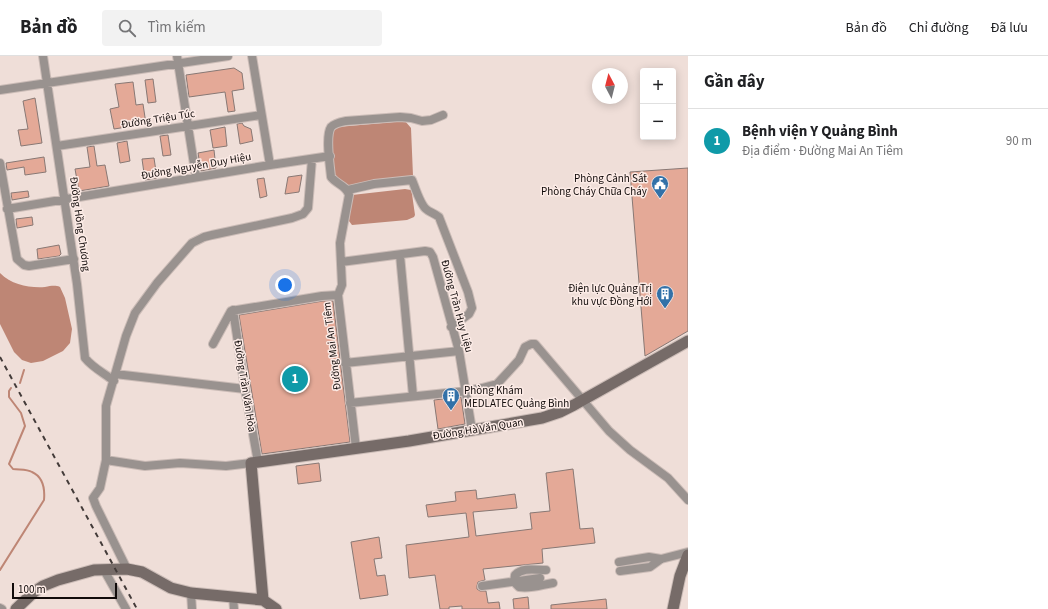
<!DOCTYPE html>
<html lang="vi">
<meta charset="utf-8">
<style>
:root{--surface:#fff;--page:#f2f2f2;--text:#202124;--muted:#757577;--line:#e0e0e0;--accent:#3271a8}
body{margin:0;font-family:"Source Sans 3",sans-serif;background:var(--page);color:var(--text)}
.controls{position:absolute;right:12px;top:12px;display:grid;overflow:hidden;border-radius:4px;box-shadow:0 2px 10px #0003}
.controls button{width:36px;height:36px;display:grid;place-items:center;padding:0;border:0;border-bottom:1px solid var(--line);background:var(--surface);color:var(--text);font:20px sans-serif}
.compass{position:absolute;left:592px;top:12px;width:36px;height:36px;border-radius:50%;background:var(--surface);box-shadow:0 2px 10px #0003;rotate:353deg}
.scale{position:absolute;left:12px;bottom:10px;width:105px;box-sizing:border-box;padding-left:4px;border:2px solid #110b0a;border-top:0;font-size:11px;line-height:14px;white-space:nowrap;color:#110b0a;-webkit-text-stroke:3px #fcebe6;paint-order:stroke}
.you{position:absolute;left:285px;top:229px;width:14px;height:14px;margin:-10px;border:3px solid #fff;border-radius:50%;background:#1a73e8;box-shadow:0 0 0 6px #1a73e833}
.badge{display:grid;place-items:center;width:26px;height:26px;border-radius:50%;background:var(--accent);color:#fff;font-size:13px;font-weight:700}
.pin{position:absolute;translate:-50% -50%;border:2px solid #fff;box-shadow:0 1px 4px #0006}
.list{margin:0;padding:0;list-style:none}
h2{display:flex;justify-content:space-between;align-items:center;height:52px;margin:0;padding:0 16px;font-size:17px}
h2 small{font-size:13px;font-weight:400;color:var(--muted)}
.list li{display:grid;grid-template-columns:26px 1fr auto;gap:12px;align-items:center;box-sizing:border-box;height:64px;padding:0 16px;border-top:1px solid var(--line)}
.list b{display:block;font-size:15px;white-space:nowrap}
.list p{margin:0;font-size:13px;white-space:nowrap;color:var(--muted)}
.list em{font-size:13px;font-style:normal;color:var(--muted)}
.icon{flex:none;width:22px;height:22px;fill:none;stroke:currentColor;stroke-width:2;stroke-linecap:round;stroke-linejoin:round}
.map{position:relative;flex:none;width:688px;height:553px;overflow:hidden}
header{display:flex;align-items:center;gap:24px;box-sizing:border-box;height:56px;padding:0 20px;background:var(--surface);border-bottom:1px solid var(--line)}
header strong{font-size:19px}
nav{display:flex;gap:22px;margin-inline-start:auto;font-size:14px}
.search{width:280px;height:36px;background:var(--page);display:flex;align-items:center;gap:10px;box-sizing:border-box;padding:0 14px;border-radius:4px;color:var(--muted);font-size:15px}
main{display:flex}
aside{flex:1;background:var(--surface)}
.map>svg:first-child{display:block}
.water{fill:#be8675}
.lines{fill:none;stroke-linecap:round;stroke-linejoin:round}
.stream{stroke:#be8675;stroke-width:2}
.building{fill:#e4a997;stroke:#887874}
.street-casing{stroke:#cbbcb7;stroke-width:10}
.secondary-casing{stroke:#cbbcb7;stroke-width:13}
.street{stroke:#99928f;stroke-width:8}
.secondary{stroke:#766b68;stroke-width:11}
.rail{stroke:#433b39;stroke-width:2;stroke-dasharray:5 5;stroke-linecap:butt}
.labels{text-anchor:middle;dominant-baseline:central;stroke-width:3;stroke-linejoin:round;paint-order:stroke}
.street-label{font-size:11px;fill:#110b0a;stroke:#fcebe6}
.poi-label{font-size:11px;fill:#110b0a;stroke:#fcebe6;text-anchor:end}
</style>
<header>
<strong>Bản đồ</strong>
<div class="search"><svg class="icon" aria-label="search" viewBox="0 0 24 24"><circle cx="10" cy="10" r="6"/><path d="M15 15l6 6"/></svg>Tìm kiếm</div>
<nav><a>Bản đồ</a><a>Chỉ đường</a><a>Đã lưu</a></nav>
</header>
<main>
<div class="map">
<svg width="688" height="553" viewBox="0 0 688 553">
<rect width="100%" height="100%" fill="#efded8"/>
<path class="water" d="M405 65 411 72 413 120 346 130 333 122C332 109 329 91 332 78 333 74 336 73 338 71Z
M405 133 411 134 412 138 415 159 414 161 407 164 352 169 349 165 352 139Z
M0 217C12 229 29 232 45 231 51 230 55 229 60 231L65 242 72 273 70 287 63 295 43 305 31 307 22 304 14 296 0 268Z"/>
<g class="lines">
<path class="stream" d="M20 327 24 314
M0 514 44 444C45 433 43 421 32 416 27 413 19 414 13 413L9 408 25 370 21 357 9 341V335L11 332"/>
</g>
<path class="building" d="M234 12 242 17 244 33 232 35 235 55 228 56 225 36 189 41 186 19Z
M153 23 156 46 148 47 145 24Z
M133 26 136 49 143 48 146 68 114 73 110 53 119 51 115 28Z
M35 42 42 87 21 90 18 74 28 73 23 45Z
M242 67 244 70 251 73 253 85 240 88 237 68Z
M225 71 227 90 213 92 210 74Z
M168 79 171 99 163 100 160 80Z
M127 85 130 105 120 107 117 87Z
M94 90 97 110 105 109 109 130 79 135 75 113 90 111 87 91Z
M214 94 216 112 201 115 198 97Z
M44 101 46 116 25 119 24 111 7 114 6 107Z
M154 102 157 122 145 124 142 103Z
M688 112V275L645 300 630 116Z
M302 119 299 136 285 138 288 121Z
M264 122 267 140 260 142 257 123Z
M28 135 29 141 12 144 11 137Z
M32 161 33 169 17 172 16 163Z
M59 189 61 198 59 200 38 203 37 193Z
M323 245H333L350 386 262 398 239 259Z
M461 341 465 368 438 373 434 344Z
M319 407 321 425 298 428 296 410Z
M573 413 580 473 593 472 595 487 542 493 543 507 483 513 485 524 478 526 477 530V533L480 535H486L488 547 499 546 500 553H462V550L449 551V553H440L435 519 409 522 406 489 469 481 466 457 428 461 426 449 456 445 455 436 476 434 477 443 515 438 517 452 473 456 476 480 532 473 530 457 550 455 546 417Z
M379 481 382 502 374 503 377 520 385 519 388 539 360 543 351 486Z
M528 541 529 553H514L513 543Z
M606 543 607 553H551V549Z"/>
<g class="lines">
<defs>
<path id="street" d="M43 0 77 228 85 302C93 312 104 317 114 325
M177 0 196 121
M252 0 270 109
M0 34 228 0
M57 90 261 59
M0 107 17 203 24 209 29 210 74 203
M348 134 374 128 412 124C415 131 420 148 426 153 429 156 434 157 439 161L468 236 472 252 469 258 451 271
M7 153 270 109 330 100
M400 199 413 340
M341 206 425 195 430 196 433 201 459 295 472 374
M233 254 245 333 258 406
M213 288 231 255 322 240 338 239
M345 307 459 295
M115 318 245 333
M350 347 466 335 482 332 497 328 519 304 525 291 531 288H535L609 375 630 394 668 422 688 444
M356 392 338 239 342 229 340 187 349 139C346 129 337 129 331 121 330 110 325 80 331 71 335 67 341 66 346 65L400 61 411 62 422 65 431 64 443 59
M106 404 145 410 180 407 226 410 251 407
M619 506 649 501 661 503
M127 513 96 450 93 442 100 432 106 404V350L126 280 135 257 157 227 192 187 204 181 212 179 292 162 303 158 308 152 312 103
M104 514 126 553
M546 514C535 514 523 511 515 519L514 526 519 531C531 533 541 529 553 527
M620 515 650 511 661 503 688 496
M482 530 540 522
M191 537 192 553
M233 541 234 553
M0 552 2 553"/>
<path id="secondary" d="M263 544 251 407 409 385 542 362 560 356 574 349 688 285
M16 553 34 536 43 530 58 524 94 514 127 513 142 516 171 532 191 537 263 544 276 553
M673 553 680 520 688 499"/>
</defs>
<use href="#street" class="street-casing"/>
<use href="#secondary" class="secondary-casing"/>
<use href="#street" class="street"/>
<use href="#secondary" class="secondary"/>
<path class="rail" d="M0 301 137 553"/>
</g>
<defs>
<symbol id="civic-pin" viewBox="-11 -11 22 30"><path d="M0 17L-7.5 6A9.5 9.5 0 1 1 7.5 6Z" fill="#3271a8" stroke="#fcebe6"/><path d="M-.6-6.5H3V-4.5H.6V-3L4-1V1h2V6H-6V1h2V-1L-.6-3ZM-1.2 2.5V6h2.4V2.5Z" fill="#fff"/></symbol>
<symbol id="building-pin" viewBox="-11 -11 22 30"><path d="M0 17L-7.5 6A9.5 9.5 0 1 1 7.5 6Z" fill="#3271a8" stroke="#fcebe6"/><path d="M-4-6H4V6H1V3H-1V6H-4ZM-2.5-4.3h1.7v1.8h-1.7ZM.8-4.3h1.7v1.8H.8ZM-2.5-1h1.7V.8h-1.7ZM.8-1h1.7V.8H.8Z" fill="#fff"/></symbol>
</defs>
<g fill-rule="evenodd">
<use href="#civic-pin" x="650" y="118" width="20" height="27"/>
<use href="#building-pin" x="655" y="228" width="20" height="27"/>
<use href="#building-pin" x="441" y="330" width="20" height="27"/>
</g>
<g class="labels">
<g class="street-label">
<text transform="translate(158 63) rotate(-9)">Đường Triệu Túc</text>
<text transform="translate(196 110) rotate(-10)">Đường Nguyễn Duy Hiệu</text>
<text transform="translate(80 168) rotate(82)">Đường Hồng Chương</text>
<text transform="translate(457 250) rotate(75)">Đường Trần Huy Liệu</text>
<text transform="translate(332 290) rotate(-97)">Đường Mai An Tiêm</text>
<text transform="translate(245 330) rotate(81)">Đường Trần Văn Hòa</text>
<text transform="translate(478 373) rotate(-9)">Đường Hà Văn Quan</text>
</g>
<g class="poi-label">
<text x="647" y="122">Phòng Cảnh Sát<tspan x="647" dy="13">Phòng Cháy Chữa Cháy</tspan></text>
<text x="652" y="232">Điện lực Quảng Trị<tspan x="652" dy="13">khu vực Đồng Hới</tspan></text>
<text x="464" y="334" text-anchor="start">Phòng Khám<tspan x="464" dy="13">MEDLATEC Quảng Bình</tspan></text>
</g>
</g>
</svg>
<div class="controls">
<button>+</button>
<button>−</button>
</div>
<svg class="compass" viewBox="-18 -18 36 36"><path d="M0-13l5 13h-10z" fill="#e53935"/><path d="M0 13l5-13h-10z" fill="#757577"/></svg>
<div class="scale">100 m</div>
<div class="you"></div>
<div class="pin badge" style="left:295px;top:323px;background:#0f9aa8">1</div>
</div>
<aside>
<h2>Gần đây<small></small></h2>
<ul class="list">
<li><span class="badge" style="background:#0f9aa8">1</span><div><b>Bệnh viện Y Quảng Bình</b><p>Địa điểm · Đường Mai An Tiêm</p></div><em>90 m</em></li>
</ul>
</aside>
</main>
